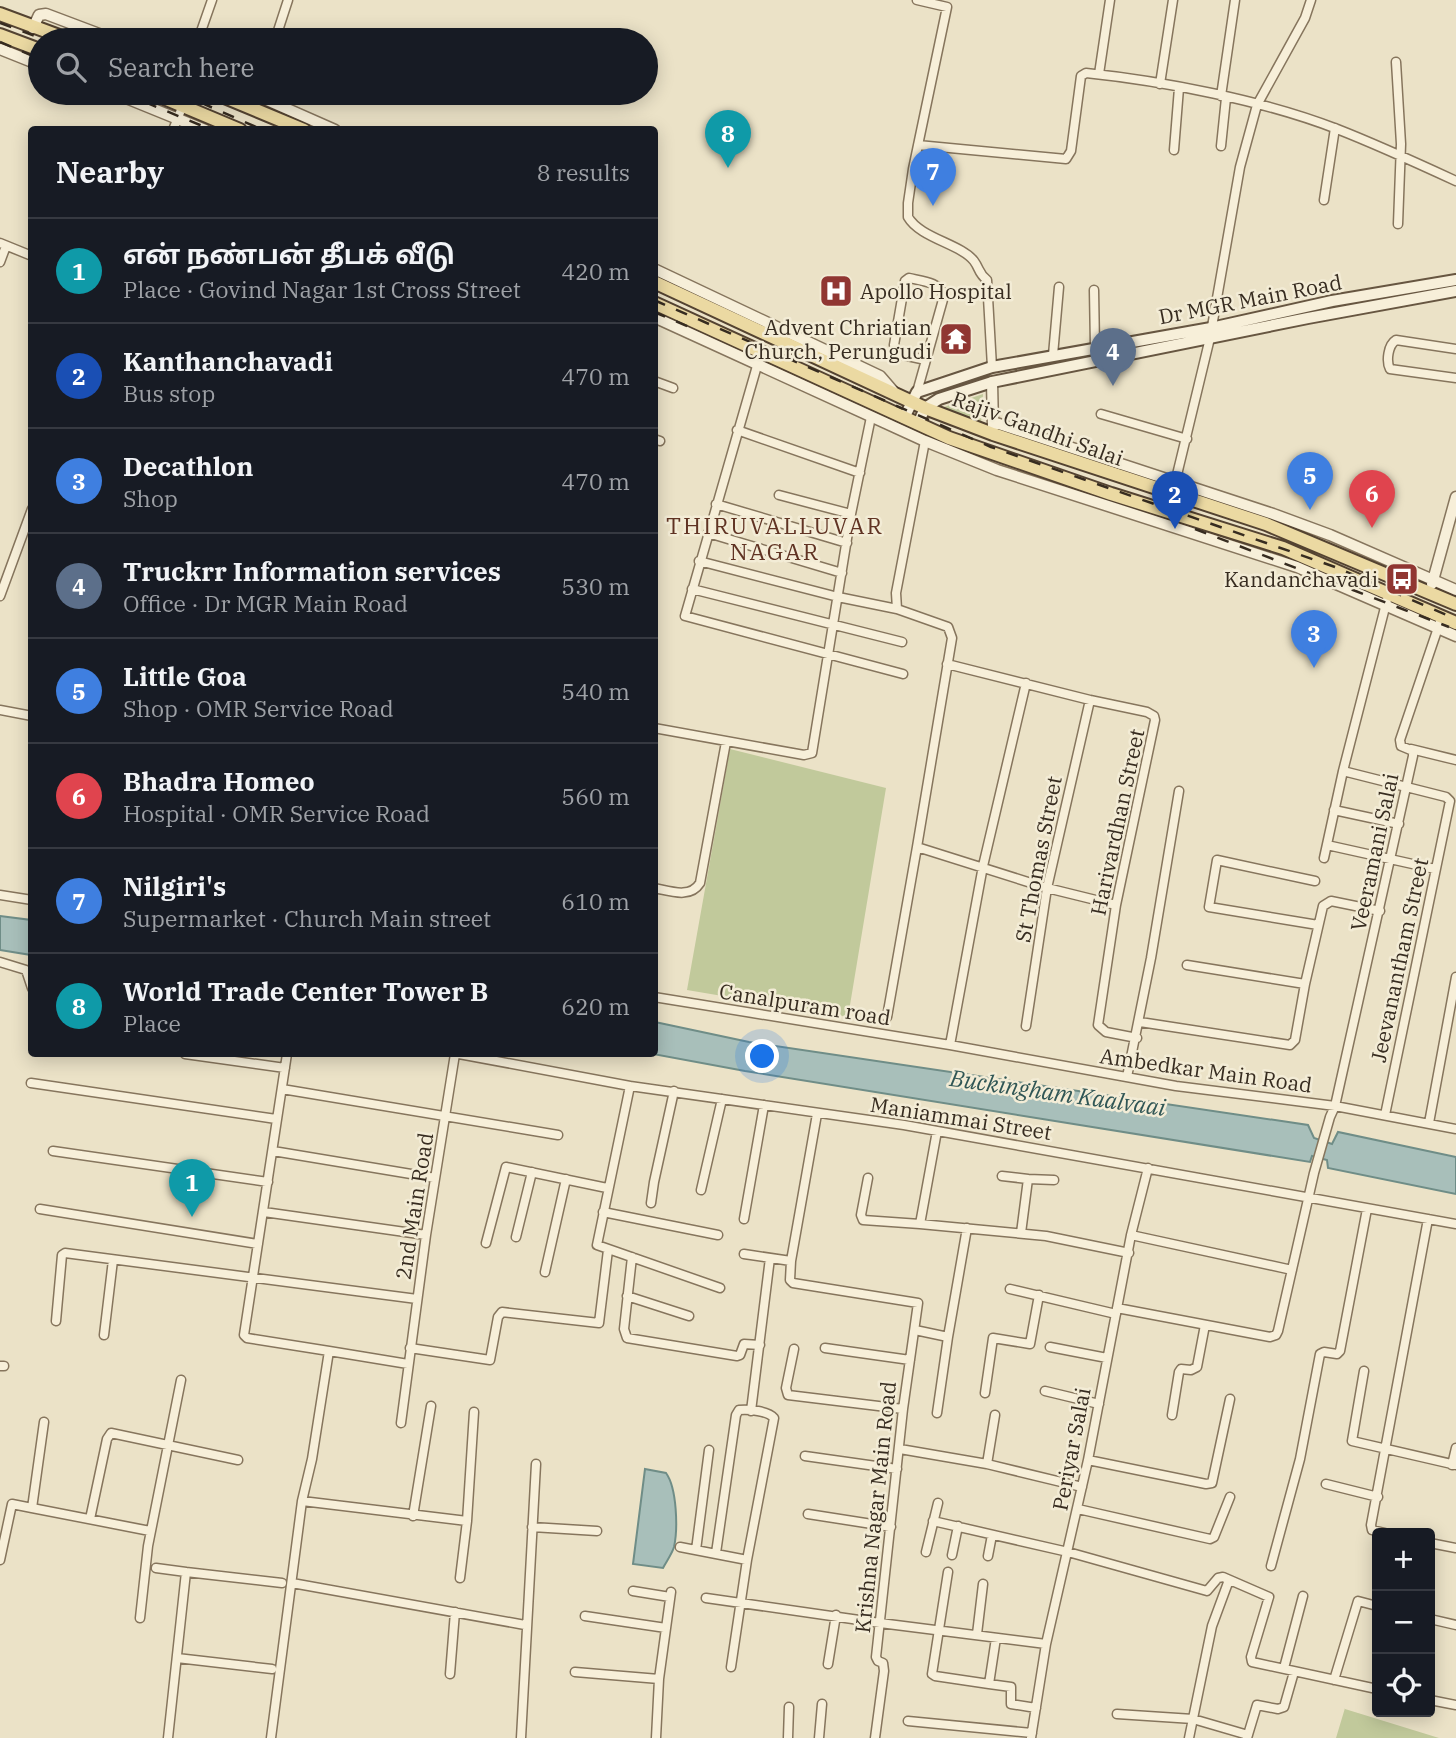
<!DOCTYPE html>
<meta charset="utf-8">
<style>
:root{--surface:#171b24;--page:#242831;--text:#f1f3f6;--muted:#9ea1a6;--line:#363941;--accent:#0f766e}
body{margin:0;font-family:"IBM Plex Serif","Noto Sans Tamil",serif;background:var(--page);color:var(--text)}
.controls{position:absolute;right:21px;bottom:21px;display:grid;overflow:hidden;border-radius:7px;box-shadow:0 4px 18px #0003}
.controls button{width:63px;height:63px;display:grid;place-items:center;padding:0;border:0;border-bottom:2px solid var(--line);background:var(--surface);color:var(--text);font:35px sans-serif}
.you{position:absolute;left:763px;top:1057px;width:24px;height:24px;margin:-18px;border:5px solid #fff;border-radius:50%;background:#1a73e8;box-shadow:0 0 0 10px #1a73e833}
.badge{display:grid;place-items:center;width:46px;height:46px;border-radius:50%;background:var(--accent);color:#fff;font-size:23px;font-weight:700}
.pin{position:absolute;translate:-50% -58px;filter:drop-shadow(0 2px 4px #0008)}
.pin::after{content:'';position:absolute;top:37px;width:24px;height:21px;background:inherit;clip-path:polygon(0 0,100% 0,50% 100%)}
.list{margin:0;padding:0;list-style:none}
h2{display:flex;justify-content:space-between;align-items:center;height:91px;margin:0;padding:0 28px;font-size:30px}
h2 small{font-size:23px;font-weight:400;color:var(--muted)}
.list li{display:grid;grid-template-columns:46px 1fr auto;gap:21px;align-items:center;box-sizing:border-box;height:105px;padding:0 28px;border-top:2px solid var(--line)}
.list b{display:block;font-size:26px;white-space:nowrap}
.list p{margin:0;font-size:23px;white-space:nowrap;color:var(--muted)}
.list em{font-size:23px;font-style:normal;color:var(--muted)}
.icon{flex:none;width:38px;height:38px;fill:none;stroke:currentColor;stroke-width:2;stroke-linecap:round;stroke-linejoin:round}
.map{position:relative;flex:none;width:1456px;height:1738px;overflow:hidden}
.search{position:absolute;background:var(--surface);box-shadow:0 4px 18px #0003;left:28px;top:28px;width:630px;height:77px;display:flex;align-items:center;gap:18px;box-sizing:border-box;padding:0 24px;border-radius:38px;color:var(--muted);font-size:26px}
.panel{position:absolute;background:var(--surface);box-shadow:0 4px 18px #0003;left:28px;top:126px;width:630px;height:931px;border-radius:7px}
.map>svg:first-child{display:block}
.green{fill:#c1c99b}
.water{fill:#a8bfba;stroke:#6f8d87;stroke-width:2}
.lines{fill:none;stroke-linecap:round;stroke-linejoin:round}
.minor-casing{stroke:#86755d;stroke-width:11}
.tertiary-casing{stroke:#86755d;stroke-width:13}
.secondary-casing{stroke:#675641;stroke-width:14}
.primary-casing{stroke:#544331;stroke-width:16}
.minor{stroke:#f7efd9;stroke-width:8}
.tertiary{stroke:#f7efd9;stroke-width:10}
.secondary{stroke:#f7efd9;stroke-width:10}
.primary{stroke:#ebd9a2;stroke-width:12}
.rail{stroke:#372c20;stroke-width:2.5;stroke-dasharray:12 12;stroke-linecap:butt}
.labels{text-anchor:middle;dominant-baseline:central;stroke-width:5;stroke-linejoin:round;paint-order:stroke}
.poi-label{font-size:21px;fill:#372c20;stroke:#f3ecd6;text-anchor:end}
.street-label{font-size:21px;fill:#372c20;stroke:#f3ecd6}
.neighbourhood-label{font-size:23px;letter-spacing:2px;fill:#603323;stroke:#f3ecd6}
.water-label{font-size:23px;font-style:italic;fill:#305655;stroke:#f3ecd6}
</style>
<div class="map">
<svg width="1456" height="1738" viewBox="0 0 1456 1738">
<rect width="100%" height="100%" fill="#ebe2c7"/>
<path class="green" d="M983 394 981 425 944 407Z
M730 749 886 788 848 1017 687 990Z
M1345 1708V1709L1439 1738H1336Z"/>
<path class="water" d="M0 916 31 920V955L0 950Z
M655 1022 749 1042 1308 1125 1314 1138 1332 1144 1338 1132 1456 1157V1194L1328 1168 1327 1160 1312 1156 1310 1162 745 1071 653 1054Z
M645 1469 666 1473C677 1488 678 1529 674 1547 672 1554 666 1562 663 1568L633 1564Z"/>
<g class="lines">
<defs>
<path id="minor" d="M917 0 947 7 913 169 908 203V217C920 238 961 244 974 261 980 269 978 273 987 280L992 367
M198 40 212 0
M275 40 288 0
M1396 62 1401 144 1398 224
M1099 74 1110 0
M1160 84 1173 0
M1221 96 1235 0
M173 130 183 105
M918 145 1066 159 1071 151 1081 76 1086 73C1164 81 1265 101 1337 129 1378 145 1417 163 1456 181
M1221 146 1226 98
M1174 150 1179 88
M1324 200 1335 128
M0 243 32 256
M0 262 6 246
M1094 290 1095 347
M1456 349 1396 340C1388 345 1386 361 1390 369L1456 378
M761 352 685 616 903 674
M1053 355 1059 287
M654 381 673 388
M917 392 944 296C940 282 922 281 909 278L905 281 894 345 898 354 926 360
M1101 414 1187 439
M737 430 860 473
M654 439 660 441
M925 441 896 593 897 609 948 627 952 638 917 847 1047 888 1116 905
M1175 483 1210 338 1240 167 1257 105 1305 18 1311 0
M779 495 851 514
M716 504 847 543
M708 533 842 573
M699 561 838 597 897 609
M692 589 902 642
M0 596 32 509
M947 664 1090 700 1147 712 1154 716 1155 720 1116 905 1098 1025 1106 1032 1137 1038
M0 710 32 716
M654 728 804 755 812 753 851 514 871 417
M1411 749 1456 760
M1343 771 1446 797 1450 801 1385 1115
M1334 810 1399 824
M1327 845 1435 869
M1324 858 1343 771 1389 592
M1315 881 1217 860 1209 907 1318 925
M654 888C670 891 690 899 700 883L726 742
M0 895 32 900
M0 962 26 970 32 988
M1187 965 1305 984
M654 997 950 1045 1176 1086 1335 1106 1456 1129
M887 1017 917 847
M1140 1022 1290 1045 1295 1040 1305 984 1323 906 1331 901 1380 911
M1026 1026 1047 888 1090 700
M950 1045 983 866 1026 683
M185 1054 285 1068
M287 1054 244 1335 247 1338 329 1351
M459 1054 630 1086 904 1125 1456 1224
M1127 1077 1151 958 1179 791
M31 1083 276 1119
M630 1086 597 1245 720 1288
M282 1089 558 1135
M817 1114 791 1261 790 1280 793 1283 918 1303 903 1409 876 1657 878 1661 883 1663 884 1671 875 1738
M1429 1123 1456 977
M937 1131 920 1224 1046 1236 1129 1253
M53 1151 268 1182
M273 1151 435 1178
M1002 1176 1028 1179
M868 1178 861 1215 863 1220 920 1224
M701 1190 722 1099
M651 1203 654 1182 674 1091
M40 1209 258 1244
M264 1212 426 1235
M603 1212 718 1235
M744 1219 764 1105
M1021 1233 1028 1179 1054 1180
M1131 1235 1292 1270
M516 1237 532 1172
M486 1243 506 1167 607 1188
M744 1254 791 1261
M632 1257 624 1329 627 1338 737 1356 740 1355 744 1344 760 1345
M545 1272 566 1179
M1010 1289 1116 1314
M627 1296 689 1316
M1117 1308 1270 1337 1276 1335 1278 1331 1314 1173 1330 1117 1335 1106 1413 756V751L1401 746 1400 740 1442 616
M56 1321 62 1255 65 1253 417 1299
M915 1330 948 1337
M104 1335 113 1260
M1050 1347 1107 1358
M410 1348 490 1360 498 1317 502 1312 599 1323 608 1250
M825 1348 910 1360
M794 1349 786 1388 788 1395 903 1409
M0 1366H4
M1364 1371 1352 1441 1456 1465
M1045 1391 1099 1404
M985 1393 993 1338 1030 1344 1039 1295
M751 1411 770 1258
M937 1413 948 1337 967 1228
M1172 1415 1179 1372 1181 1369 1191 1370 1197 1367 1205 1325
M44 1422 32 1508 150 1531
M401 1423 426 1235 455 1054
M900 1449 987 1464 1082 1487
M805 1456 897 1469
M1088 1460 1206 1484 1212 1483 1230 1399
M987 1464 995 1415
M1452 1465 1456 1448
M1326 1484 1378 1497
M302 1501 467 1521
M1078 1509 1210 1539 1214 1537 1230 1497
M808 1514 891 1527
M413 1516 431 1406
M90 1519 107 1439 111 1433 238 1460
M933 1521 1068 1552 1207 1591 1218 1578 1223 1577 1269 1597 1251 1657 1252 1662 1377 1689
M532 1527 597 1531
M1385 1533 1372 1530 1371 1525 1428 1219
M1430 1543 1456 1548
M680 1547 747 1560
M696 1550 709 1450
M926 1552 938 1503
M716 1553 736 1415 739 1410C749 1409 768 1411 774 1418L747 1560 731 1667
M952 1555 958 1526
M988 1556 992 1535
M0 1560 12 1504 32 1508
M1271 1566 1300 1459 1320 1354 1324 1352 1337 1354 1340 1351 1367 1209
M156 1568 186 1572
M948 1572 932 1674 935 1676 989 1684
M460 1578 467 1521 474 1412
M292 1583 525 1625
M633 1591 670 1597
M706 1598 880 1623 1046 1644
M585 1616 666 1628
M140 1618 148 1546 181 1380
M1430 1619 1456 1625
M977 1634 983 1584
M996 1638 989 1684 1011 1687V1704L1036 1708
M177 1658 272 1669
M828 1664 836 1615
M1284 1668 1303 1596
M575 1672 659 1679
M450 1674 455 1612
M1334 1680 1358 1601 1377 1606
M1430 1700 1456 1705
M1117 1714 1193 1719 1248 1735
M908 1721 1032 1733
M168 1738 186 1572 282 1583
M271 1738 302 1501 312 1459 329 1351 408 1364
M521 1738 536 1464
M656 1738 659 1679 671 1592
M788 1738 789 1707
M819 1738 822 1704
M1031 1738 1046 1644 1088 1460 1131 1235 1148 1168
M1189 1738 1212 1626 1229 1580
M1247 1738 1257 1705 1278 1709 1284 1707 1294 1672"/>
<path id="tertiary" d="M33 28 39 15 46 14 115 40
M0 49 40 65
M114 93 205 130
M251 93 335 130
M654 269 880 376 893 391
M654 317 925 441 997 470 1297 567 1456 636
M992 382 993 427
M993 422 1273 514 1330 535 1456 590
M1432 584 1456 497"/>
<path id="secondary" d="M904 418 917 392 992 367 1211 328 1332 301 1456 280
M918 424 925 408 939 399 992 382 1308 318 1456 291"/>
<path id="primary" d="M0 14 70 40
M0 35 40 50
M152 93 240 130
M215 93 304 130
M654 282 925 408 993 434 1266 524 1456 604
M654 303 949 438 1111 494 1283 548 1456 623"/>
</defs>
<use href="#minor" class="minor-casing"/>
<use href="#tertiary" class="tertiary-casing"/>
<use href="#secondary" class="secondary-casing"/>
<use href="#primary" class="primary-casing"/>
<use href="#minor" class="minor"/>
<use href="#tertiary" class="tertiary"/>
<use href="#secondary" class="secondary"/>
<use href="#primary" class="primary"/>
<path class="rail" d="M0 23 46 40
M0 42 40 59
M123 93 212 130
M179 93 263 130
M654 300 991 447 1335 567 1456 619
M654 312 694 329
M1195 529 1449 627"/>
</g>
<defs>
<symbol id="hospital-square" viewBox="-11 -11 22 22"><rect x="-9" y="-9" width="18" height="18" rx="4" fill="#903632" stroke="#f3ecd6"/><path d="M-5-5h3v3.5h4V-5h3V5h-3V1.5h-4V5h-3Z" fill="#fff"/></symbol>
<symbol id="temple-square" viewBox="-11 -11 22 22"><rect x="-9" y="-9" width="18" height="18" rx="4" fill="#903632" stroke="#f3ecd6"/><path d="M0-6L5-2H3V0L6.5 2.5H4V6H1.5V3h-3V6H-4V2.5H-6.5L-3 0V-2H-5Z" fill="#fff"/></symbol>
<symbol id="bus-square" viewBox="-11 -11 22 22"><rect x="-9" y="-9" width="18" height="18" rx="4" fill="#903632" stroke="#f3ecd6"/><path d="M-5-6H5V4H4V6H2V4H-2V6H-4V4H-5ZM-3.5-4V0h7V-4ZM-3.5 1.2v1.5H-2V1.2ZM2 1.2v1.5H3.5V1.2Z" fill="#fff"/></symbol>
</defs>
<g fill-rule="evenodd">
<use href="#hospital-square" x="817" y="272" width="38" height="38"/>
<use href="#temple-square" x="937" y="320" width="38" height="38"/>
<use href="#bus-square" x="1383" y="560" width="38" height="38"/>
</g>
<g class="labels">
<g class="poi-label">
<text x="860" y="291" text-anchor="start">Apollo Hospital</text>
<text x="932" y="327">Advent Chriatian<tspan x="932" dy="24">Church, Perungudi</tspan></text>
<text x="1378" y="579">Kandanchavadi</text>
</g>
<g class="street-label">
<text transform="translate(1250 299) rotate(-11)">Dr MGR Main Road</text>
<text transform="translate(1038 428) rotate(20)">Rajiv Gandhi Salai</text>
<text transform="translate(1117 822) rotate(-78)">Harivardhan Street</text>
<text transform="translate(1374 852) rotate(-78)">Veeramani Salai</text>
<text transform="translate(1038 859) rotate(-79)">St Thomas Street</text>
<text transform="translate(1399 960) rotate(-78)">Jeevanantham Street</text>
<text transform="translate(805 1004) rotate(9)">Canalpuram road</text>
<text transform="translate(1206 1070) rotate(8)">Ambedkar Main Road</text>
<text transform="translate(961 1118) rotate(9)">Maniammai Street</text>
<text transform="translate(414 1206) rotate(-81)">2nd Main Road</text>
<text transform="translate(1071 1449) rotate(-79)">Periyar Salai</text>
<text transform="translate(875 1507) rotate(-84)">Krishna Nagar Main Road</text>
</g>
<g class="neighbourhood-label">
<text x="775" y="525">THIRUVALLUVAR<tspan x="775" dy="26">NAGAR</tspan></text>
</g>
<g class="water-label">
<text transform="translate(1058 1092) rotate(8)">Buckingham Kaalvaai</text>
</g>
</g>
</svg>
<div class="controls">
<button>+</button>
<button>−</button>
<button><svg class="icon" aria-label="locate" viewBox="0 0 24 24"><circle cx="12" cy="12" r="6"/><path d="M12 2v4M12 18v4M2 12h4M18 12h4"/></svg></button>
</div>
<div class="you"></div>
<div class="pin badge" style="left:192px;top:1217px;background:#0f9aa8">1</div>
<div class="pin badge" style="left:1175px;top:529px;background:#1a4fb4">2</div>
<div class="pin badge" style="left:1314px;top:668px;background:#3f7fe0">3</div>
<div class="pin badge" style="left:1113px;top:386px;background:#5c6f8a">4</div>
<div class="pin badge" style="left:1310px;top:510px;background:#3f7fe0">5</div>
<div class="pin badge" style="left:1372px;top:528px;background:#e0444e">6</div>
<div class="pin badge" style="left:933px;top:206px;background:#3f7fe0">7</div>
<div class="pin badge" style="left:728px;top:168px;background:#0f9aa8">8</div>
<div class="search"><svg class="icon" aria-label="search" viewBox="0 0 24 24"><circle cx="10" cy="10" r="6"/><path d="M15 15l6 6"/></svg>Search here</div>
<section class="panel">
<h2>Nearby<small>8 results</small></h2>
<ul class="list">
<li><span class="badge" style="background:#0f9aa8">1</span><div><b>என் நண்பன் தீபக் வீடு</b><p>Place · Govind Nagar 1st Cross Street</p></div><em>420 m</em></li>
<li><span class="badge" style="background:#1a4fb4">2</span><div><b>Kanthanchavadi</b><p>Bus stop</p></div><em>470 m</em></li>
<li><span class="badge" style="background:#3f7fe0">3</span><div><b>Decathlon</b><p>Shop</p></div><em>470 m</em></li>
<li><span class="badge" style="background:#5c6f8a">4</span><div><b>Truckrr Information services</b><p>Office · Dr MGR Main Road</p></div><em>530 m</em></li>
<li><span class="badge" style="background:#3f7fe0">5</span><div><b>Little Goa</b><p>Shop · OMR Service Road</p></div><em>540 m</em></li>
<li><span class="badge" style="background:#e0444e">6</span><div><b>Bhadra Homeo</b><p>Hospital · OMR Service Road</p></div><em>560 m</em></li>
<li><span class="badge" style="background:#3f7fe0">7</span><div><b>Nilgiri's</b><p>Supermarket · Church Main street</p></div><em>610 m</em></li>
<li><span class="badge" style="background:#0f9aa8">8</span><div><b>World Trade Center Tower B</b><p>Place</p></div><em>620 m</em></li>
</ul>
</section>
</div>
